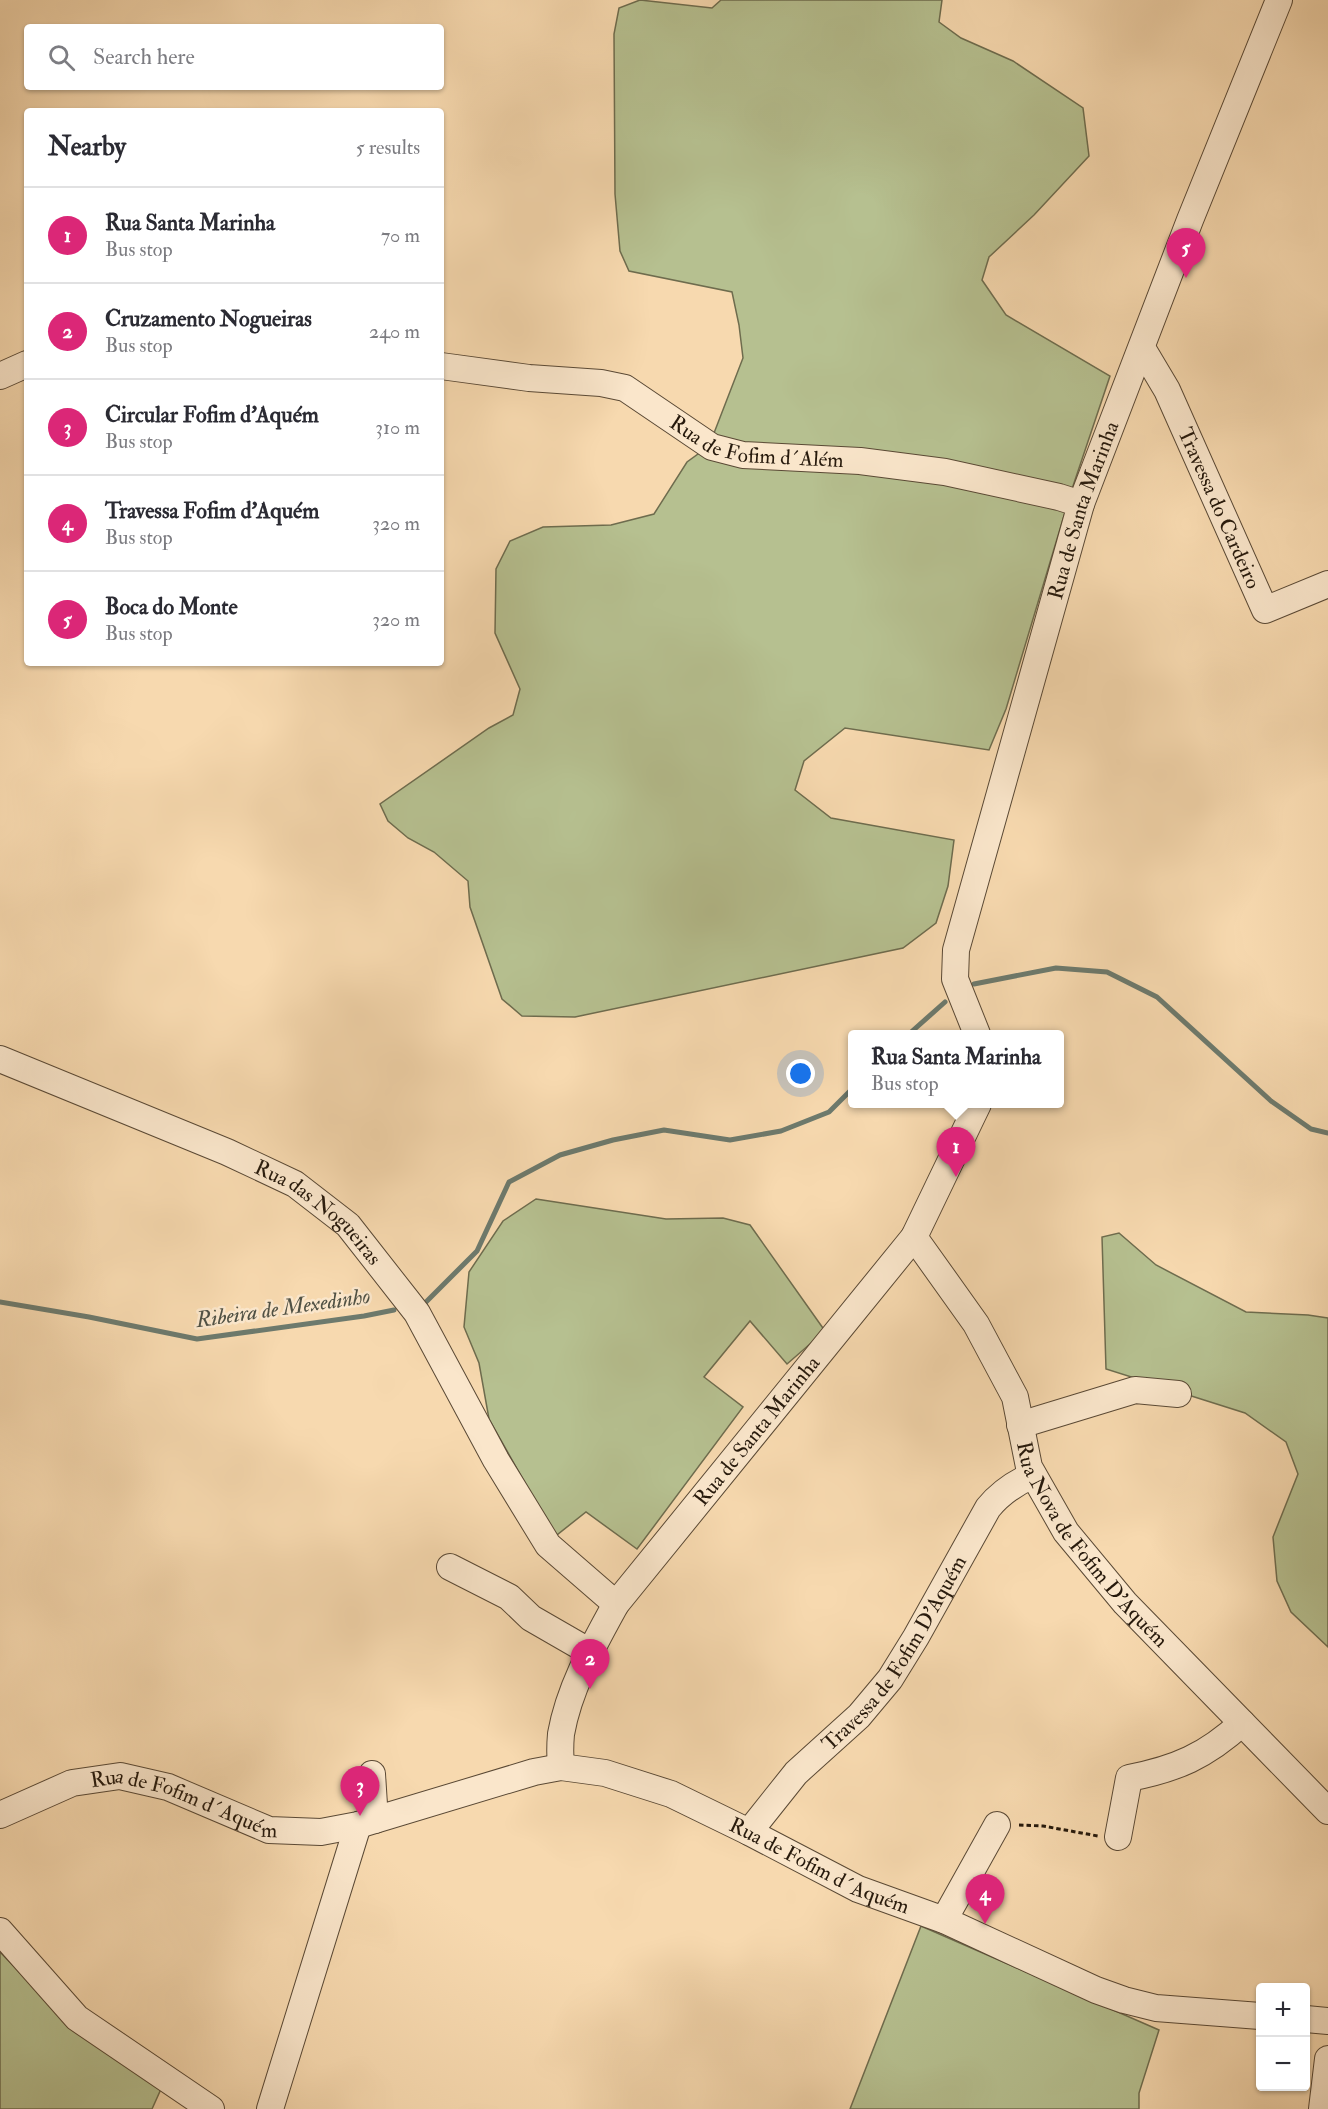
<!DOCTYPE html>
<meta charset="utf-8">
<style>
:root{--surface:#fff;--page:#f2f2f3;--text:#2b2b33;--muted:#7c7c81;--line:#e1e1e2;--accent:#db2777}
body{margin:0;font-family:"IM FELL Double Pica",serif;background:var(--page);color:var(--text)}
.controls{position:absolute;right:18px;bottom:18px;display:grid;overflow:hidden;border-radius:6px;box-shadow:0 2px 4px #0004}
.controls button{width:54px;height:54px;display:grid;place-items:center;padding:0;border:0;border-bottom:2px solid var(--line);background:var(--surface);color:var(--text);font:30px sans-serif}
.you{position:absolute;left:801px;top:1074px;width:21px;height:21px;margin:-15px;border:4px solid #fff;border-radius:50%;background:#1a73e8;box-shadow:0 0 0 9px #1a73e833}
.badge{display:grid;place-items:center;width:39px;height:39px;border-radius:50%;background:var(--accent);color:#fff;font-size:20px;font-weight:700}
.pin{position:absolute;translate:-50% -50px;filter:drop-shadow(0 2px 3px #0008)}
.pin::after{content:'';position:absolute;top:32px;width:21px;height:18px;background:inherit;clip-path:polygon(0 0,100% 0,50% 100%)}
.popup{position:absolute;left:848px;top:1030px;width:216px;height:78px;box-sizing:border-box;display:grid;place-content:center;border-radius:6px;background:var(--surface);filter:drop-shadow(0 2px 4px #0005);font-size:20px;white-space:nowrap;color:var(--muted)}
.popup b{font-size:22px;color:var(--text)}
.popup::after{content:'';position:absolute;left:50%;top:100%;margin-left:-12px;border:12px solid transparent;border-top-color:var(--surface)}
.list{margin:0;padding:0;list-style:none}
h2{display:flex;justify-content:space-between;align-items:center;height:78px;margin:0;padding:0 24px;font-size:26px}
h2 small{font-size:20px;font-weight:400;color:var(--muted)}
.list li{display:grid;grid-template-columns:39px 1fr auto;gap:18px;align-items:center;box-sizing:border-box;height:96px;padding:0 24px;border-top:2px solid var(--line)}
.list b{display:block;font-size:22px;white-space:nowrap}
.list p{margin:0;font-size:20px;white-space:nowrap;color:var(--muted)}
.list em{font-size:20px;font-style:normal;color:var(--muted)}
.icon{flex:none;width:33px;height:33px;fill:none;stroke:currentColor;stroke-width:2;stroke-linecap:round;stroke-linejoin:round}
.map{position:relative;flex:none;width:1328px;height:2109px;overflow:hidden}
.search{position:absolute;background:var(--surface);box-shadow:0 2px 4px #0004;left:24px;top:24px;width:420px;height:66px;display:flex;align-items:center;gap:15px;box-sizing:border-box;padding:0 21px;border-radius:6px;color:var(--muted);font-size:22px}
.panel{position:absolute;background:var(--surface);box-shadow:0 2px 4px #0004;left:24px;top:108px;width:420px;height:558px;border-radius:6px}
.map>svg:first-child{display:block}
.green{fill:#b6c090;stroke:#6e6c4e;stroke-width:1.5}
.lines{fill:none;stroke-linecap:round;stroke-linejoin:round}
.stream{stroke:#6d7a6d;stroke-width:5}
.minor-casing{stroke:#5a4935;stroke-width:28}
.path{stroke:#26190c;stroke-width:3;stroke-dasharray:4.5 3;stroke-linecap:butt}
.minor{stroke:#fae6cb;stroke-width:26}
.labels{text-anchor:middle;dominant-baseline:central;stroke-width:5;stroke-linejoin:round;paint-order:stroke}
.street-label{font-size:21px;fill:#26190c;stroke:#fae6cb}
.water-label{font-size:22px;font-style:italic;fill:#505144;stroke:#fae6cb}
</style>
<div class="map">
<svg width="1328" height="2109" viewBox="0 0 1328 2109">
<rect width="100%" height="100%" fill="#f7d9af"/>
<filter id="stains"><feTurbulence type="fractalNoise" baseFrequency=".00333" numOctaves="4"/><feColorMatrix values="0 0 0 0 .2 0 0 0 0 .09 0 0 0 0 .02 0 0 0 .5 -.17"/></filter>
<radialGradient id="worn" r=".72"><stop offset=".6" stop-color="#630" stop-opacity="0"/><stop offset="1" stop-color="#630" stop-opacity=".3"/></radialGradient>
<path class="green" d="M640 0 712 8 721 0H942L939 22 961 38 1013 61 1083 108 1089 156 1034 215 989 257 982 280 1006 315 1110 376 1072 489 1006 709 989 750 845 728 804 761 795 790 831 818 954 840 948 886 936 923 903 948 575 1017 522 1016 502 999 470 907 468 881 434 852 408 838 388 821 380 804 489 728 513 715 520 689 495 633 496 569 510 541 543 527 611 525 654 514 687 462 709 446 743 358 739 325 732 292 629 271 620 251 615 194 614 34 619 8Z
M536 1199 666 1219 723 1218 750 1225 825 1331 787 1364 750 1321 704 1377 743 1407 637 1549 586 1512 553 1538 534 1499 489 1419 479 1363 464 1327 469 1272 503 1221Z
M1119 1233 1156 1265 1246 1312 1308 1315 1328 1318V1647L1291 1612 1277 1581 1273 1537 1298 1474 1286 1442 1245 1413 1106 1369 1102 1237Z
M921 1926 1159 2030 1139 2093V2109H850Z
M0 1952 32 1985 161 2089 152 2109H0Z"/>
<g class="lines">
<path class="stream" d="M974 984 1056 968 1107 972 1157 997 1271 1101 1311 1129 1328 1133
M909 1034 945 1002
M0 1302 89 1317 197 1339 364 1316 394 1310
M425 1303 477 1251 509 1182 560 1155 613 1140 664 1130 730 1140 781 1131 829 1112 852 1089"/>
<defs>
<g id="minor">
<path id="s1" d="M1142 348 1167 390 1265 610 1328 584"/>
<path id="s2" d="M441 366 529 378 601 383 625 388 712 447 743 455 860 461 945 472 1059 497 1081 504"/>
<path d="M0 376 27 364"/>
<path id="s3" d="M977 1034 955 979 956 950 1081 504 1190 220 1279 0"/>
<path id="s4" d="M0 1059 227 1152 295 1184 348 1225 417 1313 496 1460 548 1545 616 1604"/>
<path id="s5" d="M914 1237 976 1324 1015 1397 1029 1467 1066 1532 1125 1603 1328 1811"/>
<path d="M1020 1425 1135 1390 1178 1394"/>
<path d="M450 1567 509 1597 531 1618 590 1652"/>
<path id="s6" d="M561 1767C560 1756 560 1745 561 1734 569 1688 594 1644 616 1604L914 1237 978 1104"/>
<path d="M372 1774 375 1820"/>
<path id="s7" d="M0 1815 72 1783 120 1776 168 1787 269 1830 321 1832 358 1825 534 1772 561 1767 605 1773 671 1794 749 1832 858 1889 944 1920 1096 1990 1124 2000 1156 2008 1260 2016"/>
<path id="s8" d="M749 1832 796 1773 859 1716 890 1679 916 1637 988 1508C1001 1492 1015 1483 1033 1475"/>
<path d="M1118 1837 1129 1778C1176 1769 1206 1756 1242 1723"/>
<path d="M944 1920 997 1825"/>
<path d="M0 1931 77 2018 211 2109"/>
<path d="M1306 2019 1328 2021"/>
<path d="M270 2109 358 1825"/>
<path d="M1322 2109 1328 2059"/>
</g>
</defs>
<use href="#minor" class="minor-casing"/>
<path class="path" d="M1019 1825 1043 1826 1098 1836"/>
<use href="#minor" class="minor"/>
</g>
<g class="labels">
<g class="street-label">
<text stroke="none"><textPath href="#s2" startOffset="333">Rua de Fofim d´Além</textPath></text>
<text stroke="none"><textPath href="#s1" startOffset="178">Travessa do Cardeiro</textPath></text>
<text stroke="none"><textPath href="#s3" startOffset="546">Rua de Santa Marinha</textPath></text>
<text stroke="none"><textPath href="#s4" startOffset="356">Rua das Nogueiras</textPath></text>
<text stroke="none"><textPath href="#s6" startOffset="398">Rua de Santa Marinha</textPath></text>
<text stroke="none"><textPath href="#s5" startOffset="360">Rua Nova de Fofim D'Aquém</textPath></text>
<text stroke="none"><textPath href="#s8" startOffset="232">Travessa de Fofim D'Aquém</textPath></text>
<text stroke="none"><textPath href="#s7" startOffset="196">Rua de Fofim d´Aquém</textPath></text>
<text stroke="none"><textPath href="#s7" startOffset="866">Rua de Fofim d´Aquém</textPath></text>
</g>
<g class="water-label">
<text transform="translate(283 1308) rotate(-8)">Ribeira de Mexedinho</text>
</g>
</g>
<rect width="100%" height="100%" filter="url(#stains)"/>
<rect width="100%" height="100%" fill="url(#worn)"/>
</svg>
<div class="controls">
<button>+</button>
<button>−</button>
</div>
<div class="you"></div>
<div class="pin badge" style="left:956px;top:1177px">1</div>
<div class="popup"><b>Rua Santa Marinha</b>Bus stop</div>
<div class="pin badge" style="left:590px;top:1689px">2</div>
<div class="pin badge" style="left:360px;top:1816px">3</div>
<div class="pin badge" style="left:985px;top:1924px">4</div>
<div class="pin badge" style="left:1186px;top:278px">5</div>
<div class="search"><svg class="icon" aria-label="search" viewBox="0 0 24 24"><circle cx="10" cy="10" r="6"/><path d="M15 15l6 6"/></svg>Search here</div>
<section class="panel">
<h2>Nearby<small>5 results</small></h2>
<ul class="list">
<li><span class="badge">1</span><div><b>Rua Santa Marinha</b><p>Bus stop</p></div><em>70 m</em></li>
<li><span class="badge">2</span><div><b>Cruzamento Nogueiras</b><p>Bus stop</p></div><em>240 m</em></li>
<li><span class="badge">3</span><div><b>Circular Fofim d'Aquém</b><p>Bus stop</p></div><em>310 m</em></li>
<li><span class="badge">4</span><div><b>Travessa Fofim d'Aquém</b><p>Bus stop</p></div><em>320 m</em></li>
<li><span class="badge">5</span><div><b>Boca do Monte</b><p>Bus stop</p></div><em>320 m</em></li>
</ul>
</section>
</div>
